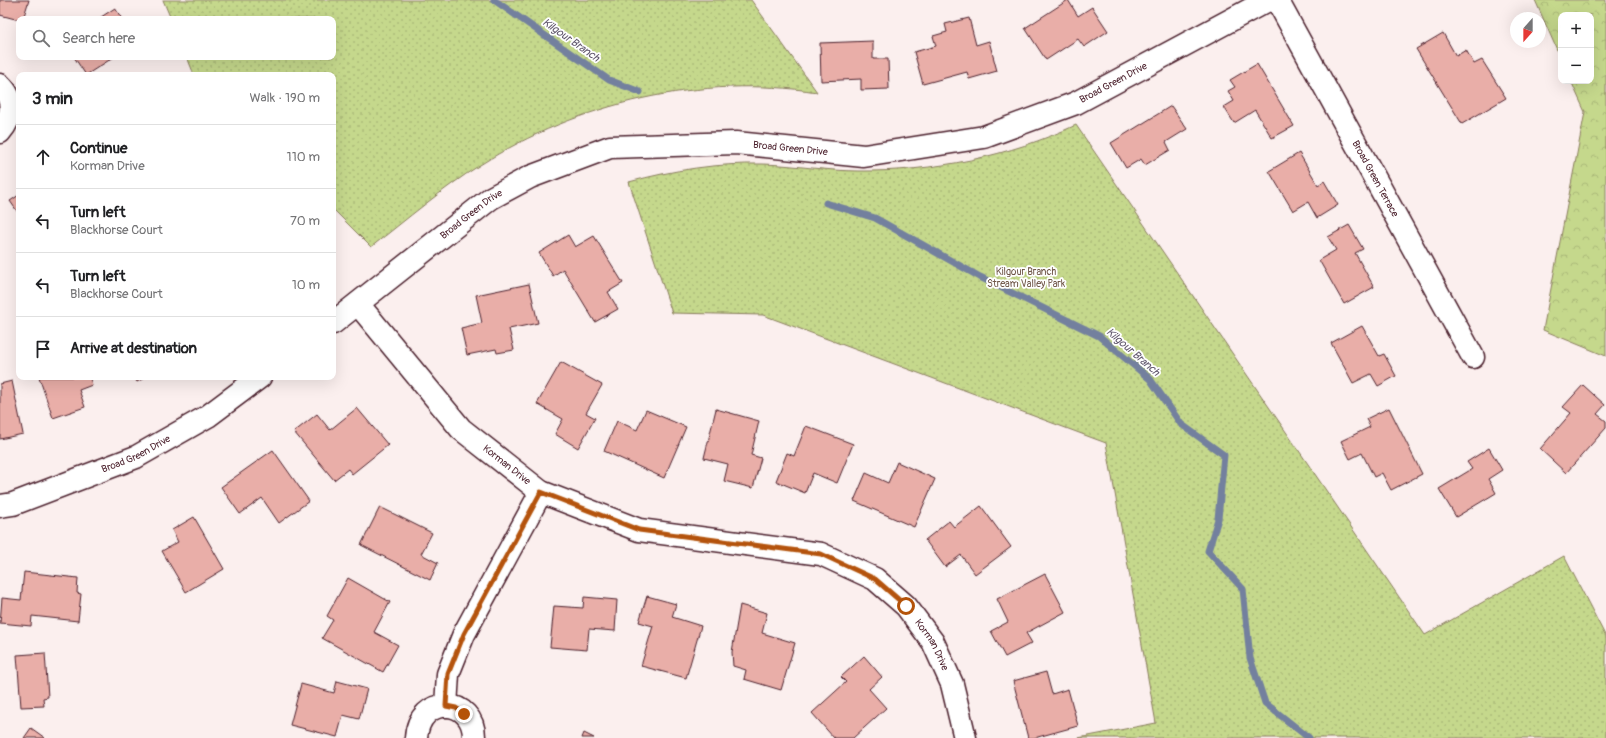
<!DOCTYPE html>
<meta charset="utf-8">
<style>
:root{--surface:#fff;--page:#f6f6f6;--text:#202124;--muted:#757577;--line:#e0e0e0}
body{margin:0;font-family:Pangolin,sans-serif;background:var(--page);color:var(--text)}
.controls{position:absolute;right:12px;top:12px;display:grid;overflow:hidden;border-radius:8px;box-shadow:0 4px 16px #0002}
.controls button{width:36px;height:36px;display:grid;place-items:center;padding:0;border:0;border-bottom:1px solid var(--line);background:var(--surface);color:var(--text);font:20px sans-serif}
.compass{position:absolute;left:1510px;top:12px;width:36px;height:36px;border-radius:50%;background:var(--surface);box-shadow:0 4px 16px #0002;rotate:201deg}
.stop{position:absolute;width:12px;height:12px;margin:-9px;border:3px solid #b45309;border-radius:50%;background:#fff}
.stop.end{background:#b45309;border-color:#fff;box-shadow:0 1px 4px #0008}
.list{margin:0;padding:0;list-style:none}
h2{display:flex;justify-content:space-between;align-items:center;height:52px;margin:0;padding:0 16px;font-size:17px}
h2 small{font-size:13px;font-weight:400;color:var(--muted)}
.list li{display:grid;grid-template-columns:26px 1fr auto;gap:12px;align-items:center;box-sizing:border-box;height:64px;padding:0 16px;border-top:1px solid var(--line)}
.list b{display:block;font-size:15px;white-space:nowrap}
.list p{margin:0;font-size:13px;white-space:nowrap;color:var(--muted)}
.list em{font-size:13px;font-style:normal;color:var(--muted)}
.icon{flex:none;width:22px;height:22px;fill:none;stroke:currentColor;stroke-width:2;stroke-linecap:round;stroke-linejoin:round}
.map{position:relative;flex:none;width:1606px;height:738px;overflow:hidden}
.search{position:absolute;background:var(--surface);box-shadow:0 4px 16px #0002;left:16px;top:16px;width:320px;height:44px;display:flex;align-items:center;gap:10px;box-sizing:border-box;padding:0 14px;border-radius:8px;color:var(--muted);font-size:15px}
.panel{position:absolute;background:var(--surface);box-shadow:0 4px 16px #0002;left:16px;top:72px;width:320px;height:308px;border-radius:8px}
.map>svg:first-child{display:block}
.forest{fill:url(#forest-crowns);stroke:#887c5c}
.park{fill:url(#park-dots);stroke:#887c5c}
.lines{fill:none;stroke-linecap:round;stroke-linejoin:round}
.stream{stroke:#73809e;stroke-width:7}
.building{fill:#e9aea8;stroke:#4a1f2b}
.minor-casing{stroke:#4a1f2b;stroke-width:25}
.minor{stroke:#fff;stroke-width:22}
.route{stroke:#b45309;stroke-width:5}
.labels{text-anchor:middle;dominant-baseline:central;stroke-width:3.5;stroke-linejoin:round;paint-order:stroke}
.street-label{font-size:10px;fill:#4a1f2b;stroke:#fff}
.park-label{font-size:10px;fill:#6f5648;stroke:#fff}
.water-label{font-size:11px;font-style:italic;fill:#62586e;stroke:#fff}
</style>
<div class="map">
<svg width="1606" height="738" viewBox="0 0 1606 738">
<defs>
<pattern id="forest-crowns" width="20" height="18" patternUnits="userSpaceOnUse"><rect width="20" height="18" fill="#c5d88c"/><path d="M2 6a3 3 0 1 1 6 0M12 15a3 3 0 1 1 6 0" fill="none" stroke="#abb979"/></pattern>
<pattern id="park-dots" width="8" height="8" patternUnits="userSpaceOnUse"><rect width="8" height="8" fill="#c5d88c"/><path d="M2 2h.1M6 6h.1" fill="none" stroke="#abb979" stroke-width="1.8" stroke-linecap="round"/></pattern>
</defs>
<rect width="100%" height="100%" fill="#fbefee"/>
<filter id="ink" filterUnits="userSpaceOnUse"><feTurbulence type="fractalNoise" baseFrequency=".025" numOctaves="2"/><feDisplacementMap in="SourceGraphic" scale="8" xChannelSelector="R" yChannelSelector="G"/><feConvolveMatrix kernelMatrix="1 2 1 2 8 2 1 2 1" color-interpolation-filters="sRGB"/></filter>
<g filter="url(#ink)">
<path class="forest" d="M1535 0H1606V356L1543 330 1585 112 1571 81H1591V15H1561V59Z"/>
<path class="park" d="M163 0H751L817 92C702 74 578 103 480 165 442 189 407 219 371 247L333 209V75H196L193 72 187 57H333V19H171Z
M1076 125 1425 635 1564 556 1606 637V738H1078L1156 723 1106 443 763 315 672 313 629 182C673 170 717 163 763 164 795 165 827 171 859 171 933 172 1010 156 1076 125Z"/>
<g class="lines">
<path class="stream" d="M494 0 609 80 640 92
M826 203 875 218 980 277 1099 336 1150 379 1181 424 1224 455 1218 519 1208 551 1243 589 1250 658 1265 703 1309 738"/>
</g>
<path class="building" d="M0 0H29L23 19H19V20L0 15Z
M1068 0 1078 16 1092 7 1108 31 1084 47 1078 39 1046 60 1025 28Z
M115 8 122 19H98Z
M969 18 976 45 989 41 997 71 969 79 967 72 923 84 914 52 936 46 933 36 947 32 945 24Z
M1443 33 1456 56 1466 50 1474 64 1482 60 1506 98 1462 124 1416 49Z
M873 41V59H888L889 89 861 90V79L821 81 820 43Z
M74 57H114L86 75Z
M1257 64 1294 126 1272 138 1255 110 1234 123 1224 107 1234 101 1228 91 1235 87 1230 80Z
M1171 106 1187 129 1166 142 1170 150 1145 165 1141 159 1126 168 1111 143Z
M1299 153 1318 185 1324 181 1338 205 1317 218 1308 202 1293 211 1269 171Z
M19 195V214L10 201Z
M1349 225 1363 249 1355 253 1374 287 1344 304 1319 260 1336 250 1328 237Z
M568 235 575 247 594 236 623 283 608 292 618 309 595 322 563 269 553 276 539 253Z
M529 284 538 323 509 329 514 350 497 353 496 349 467 355 461 328 482 323 476 295Z
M1362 326 1379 356 1384 354 1396 376 1378 386 1371 374 1353 383 1331 343Z
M561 362 602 385 586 413 595 418 578 448 555 434 563 419 537 404Z
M39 377H93L90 378 92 385 79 390 85 407 53 418Z
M134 377H146L137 382Z
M12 381 23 434 0 439V384Z
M1583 385 1605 405 1597 414 1606 421V428L1566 473 1540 449 1571 413 1563 407Z
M357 408 388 445 352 474 348 469 334 480 294 432 317 414 330 430Z
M1389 408 1422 474 1391 490 1382 473 1374 477 1362 453 1350 459 1341 441 1370 427 1366 419Z
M716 409 759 421 751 455 761 458 753 488 724 481 728 464 704 458Z
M646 410 686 427 664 478 604 451 617 421 637 430Z
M806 426 853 444 837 483 813 473 805 493 776 481 787 453 794 456Z
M1489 448 1502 470 1488 479 1496 493 1456 517 1439 489 1472 469 1467 462Z
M273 450 309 501 279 523 262 498 240 514 221 487Z
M897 462 935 479 914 527 854 501 866 473 888 483Z
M981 506 1011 547 975 574 961 555 945 567 925 540 949 521 954 527Z
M380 507 432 533 421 554 438 563 430 580 361 545Z
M194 517 224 569 186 592 162 551 178 542 172 530Z
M24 572 78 578 77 593 81 594 78 621 32 616 31 626 0 623 2 598 21 600Z
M1045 574 1065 612 1026 633 1032 643 1005 657 991 631 1008 622 997 599Z
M348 578 390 602 374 632 398 645 383 672 322 638 333 620 327 616Z
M647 596 676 604 672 617 701 626 686 678 641 666 653 626 639 622Z
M584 597 617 600 615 631 589 629 587 650 550 647 554 606 583 608Z
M740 605 767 613 762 633 795 643 781 690 744 679 746 670 733 666 732 652Z
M45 653 48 697 43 698 44 706 21 707 17 655Z
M864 656 882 677 869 689 886 708 853 738H834L812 713 846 682 841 677Z
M1046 672 1052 694 1068 689 1078 726 1034 738H1028L1013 681Z
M337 681 367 689 359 719 343 715 337 737 290 725 301 684 334 693Z
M31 728 45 738H24Z
M584 733 594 738H582Z"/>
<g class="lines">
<defs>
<g id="minor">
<path id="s1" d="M1277 0 1473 357"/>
<path d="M0 85C15 99 13 117 0 132"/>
<path id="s2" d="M358 304 461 429 541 492 639 530 821 554 875 579 906 606 933 642 952 684 965 738"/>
<path id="s3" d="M333 323 491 198 530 177 610 147 736 143 864 156 984 137 1076 103 1268 0"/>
<path id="s4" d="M0 506 13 504 136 457 208 416 260 377"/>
<path d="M446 706 448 674 464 634 541 492"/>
<path d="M416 738C419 693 475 697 474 738"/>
</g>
</defs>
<use href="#minor" class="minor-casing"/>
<use href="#minor" class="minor"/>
</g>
</g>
<g class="lines" filter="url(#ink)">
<path class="route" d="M464 714 456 708 446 706 448 674 464 634 541 492 639 530 821 554 875 579 906 606"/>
</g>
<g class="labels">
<g class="street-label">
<text stroke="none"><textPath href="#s3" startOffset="848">Broad Green Drive</textPath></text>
<text stroke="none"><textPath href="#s3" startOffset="512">Broad Green Drive</textPath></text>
<text stroke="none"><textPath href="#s1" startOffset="204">Broad Green Terrace</textPath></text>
<text stroke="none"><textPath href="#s3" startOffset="176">Broad Green Drive</textPath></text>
<text stroke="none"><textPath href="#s4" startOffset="146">Broad Green Drive</textPath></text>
<text stroke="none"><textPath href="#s2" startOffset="220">Korman Drive</textPath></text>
<text stroke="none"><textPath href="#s2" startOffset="700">Korman Drive</textPath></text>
</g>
<g class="park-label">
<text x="1026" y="272">Kilgour Branch<tspan x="1026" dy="12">Stream Valley Park</tspan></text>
</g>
<g class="water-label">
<text transform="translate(571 40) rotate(35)">Kilgour Branch</text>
<text transform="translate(1133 352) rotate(41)">Kilgour Branch</text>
</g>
</g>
</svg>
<div class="controls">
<button>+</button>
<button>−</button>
</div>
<svg class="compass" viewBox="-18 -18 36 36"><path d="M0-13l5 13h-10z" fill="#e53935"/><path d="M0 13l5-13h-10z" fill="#757577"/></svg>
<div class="stop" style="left:906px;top:606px"></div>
<div class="stop end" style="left:464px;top:714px"></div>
<div class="search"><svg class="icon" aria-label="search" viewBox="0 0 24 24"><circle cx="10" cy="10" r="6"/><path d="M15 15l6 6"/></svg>Search here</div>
<section class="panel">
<h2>3 min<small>Walk · 190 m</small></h2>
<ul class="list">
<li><svg class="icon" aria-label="ahead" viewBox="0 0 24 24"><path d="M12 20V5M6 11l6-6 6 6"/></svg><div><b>Continue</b><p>Korman Drive</p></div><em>110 m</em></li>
<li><svg class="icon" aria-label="left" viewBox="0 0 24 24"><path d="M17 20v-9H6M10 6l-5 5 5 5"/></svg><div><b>Turn left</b><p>Blackhorse Court</p></div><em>70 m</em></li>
<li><svg class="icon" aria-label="left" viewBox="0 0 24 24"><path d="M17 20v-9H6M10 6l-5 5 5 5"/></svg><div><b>Turn left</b><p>Blackhorse Court</p></div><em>10 m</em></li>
<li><svg class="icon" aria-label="arrive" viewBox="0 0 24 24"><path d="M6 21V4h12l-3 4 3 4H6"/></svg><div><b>Arrive at destination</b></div></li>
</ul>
</section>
</div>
